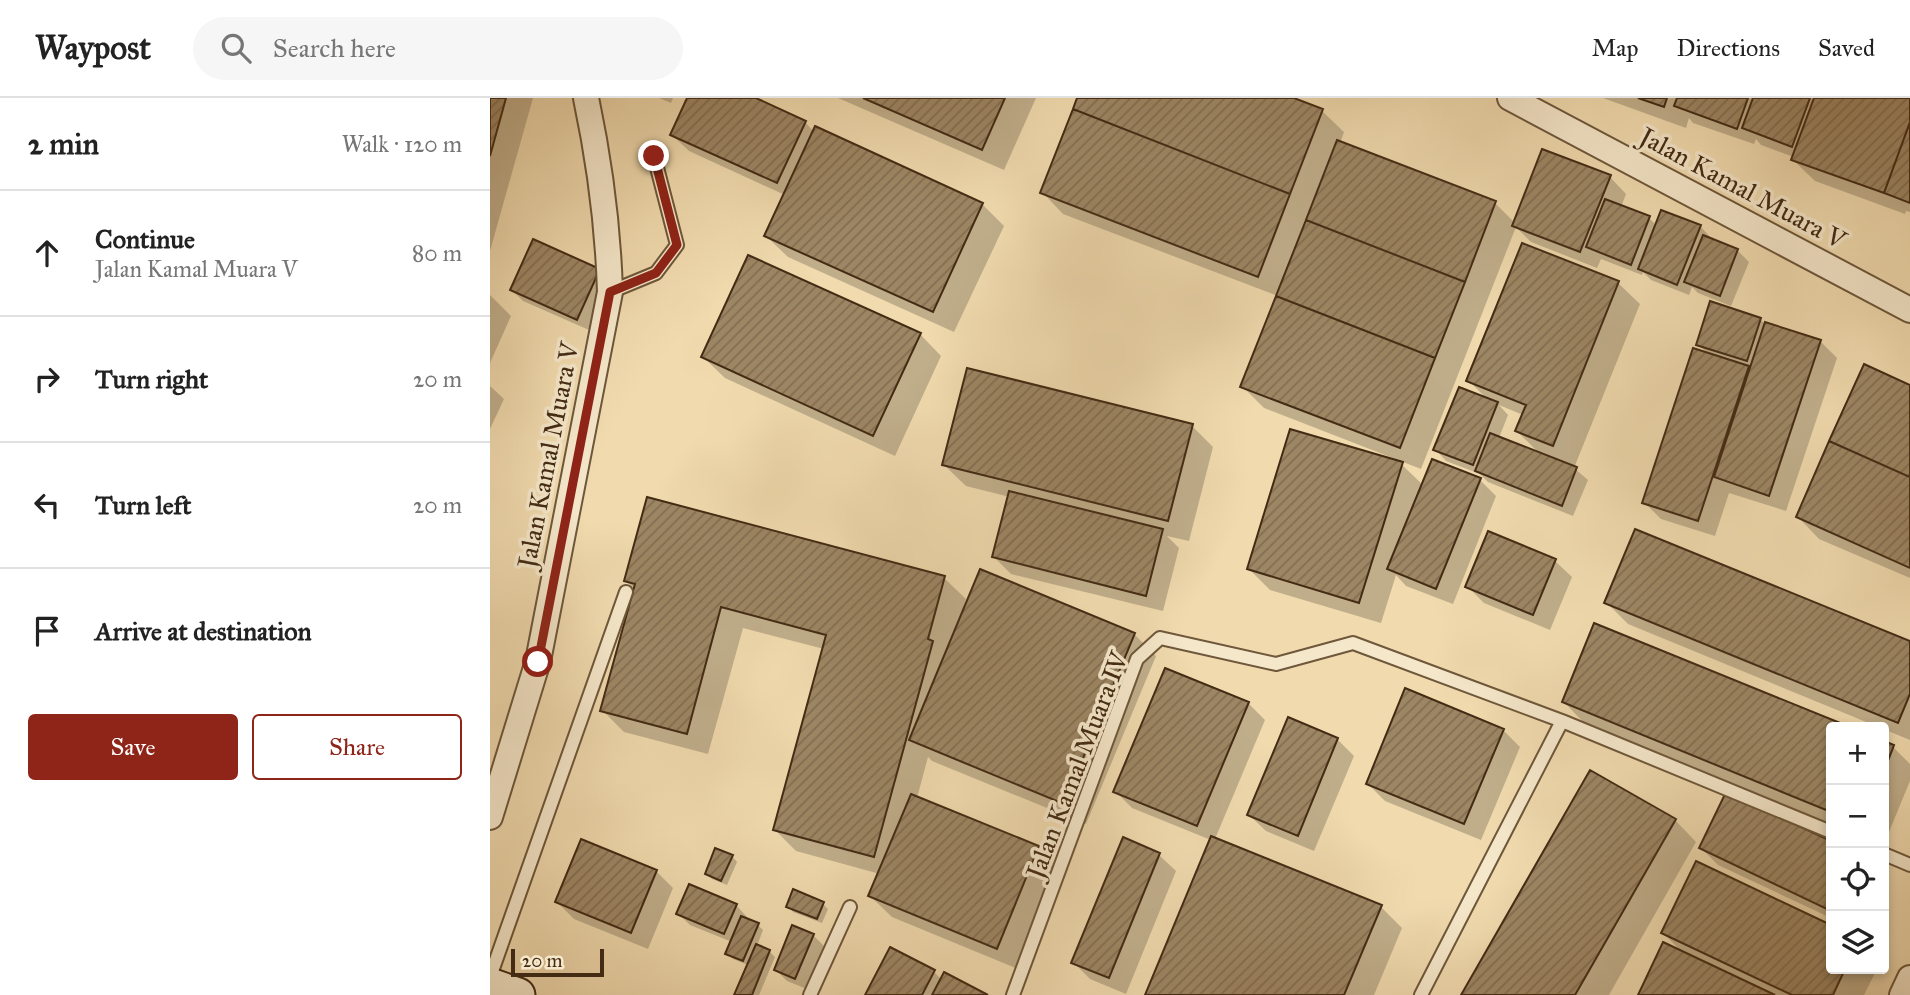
<!DOCTYPE html>
<meta charset="utf-8">
<style>
:root{--surface:#fff;--page:#f6f6f6;--text:#222;--muted:#767676;--line:#e0e0e0;--accent:#8f2418}
body{margin:0;font-family:"IM FELL Great Primer",serif;background:var(--page);color:var(--text)}
.controls{position:absolute;right:21px;bottom:21px;display:grid;overflow:hidden;border-radius:7px;box-shadow:0 4px 10px #0003}
.controls button{width:63px;height:63px;display:grid;place-items:center;padding:0;border:0;border-bottom:2px solid var(--line);background:var(--surface);color:var(--text);font:35px sans-serif}
.scale{position:absolute;left:21px;bottom:18px;width:93px;box-sizing:border-box;padding-left:7px;border:4px solid #432b14;border-top:0;font-size:19px;line-height:24px;white-space:nowrap;color:#432b14;-webkit-text-stroke:5px #f5e7ca;paint-order:stroke}
.stop{position:absolute;width:21px;height:21px;margin:-16px;border:5px solid #8f2418;border-radius:50%;background:#fff}
.stop.end{background:#8f2418;border-color:#fff;box-shadow:0 2px 7px #0008}
.list{margin:0;padding:0;list-style:none}
h2{display:flex;justify-content:space-between;align-items:center;height:91px;margin:0;padding:0 28px;font-size:30px}
h2 small{font-size:23px;font-weight:400;color:var(--muted)}
.list li{display:grid;grid-template-columns:46px 1fr auto;gap:21px;align-items:center;box-sizing:border-box;height:126px;padding:0 28px;border-top:2px solid var(--line)}
.list b{display:block;font-size:26px;white-space:nowrap}
.list p{margin:0;font-size:23px;white-space:nowrap;color:var(--muted)}
.list em{font-size:23px;font-style:normal;color:var(--muted)}
.actions{display:flex;gap:14px;padding:21px 28px}
.actions a{flex:1;padding:16px 0;border:2px solid var(--accent);border-radius:7px;text-align:center;font-size:24px;color:var(--accent)}
.actions .main{background:var(--accent);color:#fff}
.icon{flex:none;width:38px;height:38px;fill:none;stroke:currentColor;stroke-width:2;stroke-linecap:round;stroke-linejoin:round}
.map{position:relative;flex:none;width:1420px;height:897px;overflow:hidden}
header{display:flex;align-items:center;gap:42px;box-sizing:border-box;height:98px;padding:0 35px;background:var(--surface);border-bottom:2px solid var(--line)}
header strong{font-size:33px}
nav{display:flex;gap:38px;margin-inline-start:auto;font-size:24px}
.search{width:490px;height:63px;background:var(--page);display:flex;align-items:center;gap:18px;box-sizing:border-box;padding:0 24px;border-radius:38px;color:var(--muted);font-size:26px}
main{display:flex}
aside{flex:1;background:var(--surface)}
.map>svg:first-child{display:block}
.shadow{fill:#0003;fill-rule:evenodd}
.building{fill:url(#building-hatch);stroke:#432b14;stroke-width:2}
.lines{fill:none;stroke-linecap:round;stroke-linejoin:round}
.service-casing{stroke:#6e573a;stroke-width:16}
.minor-casing{stroke:#6e573a;stroke-width:28}
.secondary-casing{stroke:#432b14;stroke-width:37}
.service{stroke:#f5e7ca;stroke-width:12}
.minor{stroke:#f5e7ca;stroke-width:24}
.secondary{stroke:#f5e7ca;stroke-width:33}
.route{stroke:#8f2418;stroke-width:9}
.labels{text-anchor:middle;dominant-baseline:central;stroke-width:7;stroke-linejoin:round;paint-order:stroke}
.street-label{font-size:26px;fill:#432b14;stroke:#f5e7ca}
</style>
<header>
<strong>Waypost</strong>
<div class="search"><svg class="icon" aria-label="search" viewBox="0 0 24 24"><circle cx="10" cy="10" r="6"/><path d="M15 15l6 6"/></svg>Search here</div>
<nav><a>Map</a><a>Directions</a><a>Saved</a></nav>
</header>
<main>
<aside>
<h2>2 min<small>Walk · 120 m</small></h2>
<ul class="list">
<li><svg class="icon" aria-label="ahead" viewBox="0 0 24 24"><path d="M12 20V5M6 11l6-6 6 6"/></svg><div><b>Continue</b><p>Jalan Kamal Muara V</p></div><em>80 m</em></li>
<li><svg class="icon" aria-label="right" viewBox="0 0 24 24"><path d="M7 20v-9h11M14 6l5 5-5 5"/></svg><div><b>Turn right</b></div><em>20 m</em></li>
<li><svg class="icon" aria-label="left" viewBox="0 0 24 24"><path d="M17 20v-9H6M10 6l-5 5 5 5"/></svg><div><b>Turn left</b></div><em>20 m</em></li>
<li><svg class="icon" aria-label="arrive" viewBox="0 0 24 24"><path d="M6 21V4h12l-3 4 3 4H6"/></svg><div><b>Arrive at destination</b></div></li>
</ul>
<div class="actions"><a class="main">Save</a><a>Share</a></div>
</aside>
<div class="map">
<svg width="1420" height="897" viewBox="0 0 1420 897">
<defs>
<pattern id="building-hatch" width="6" height="6" patternUnits="userSpaceOnUse" patternTransform="scale(1.75)"><rect width="6" height="6" fill="#9d8664"/><path d="M-1 1l2-2M0 6l6-6M5 7l2-2" fill="none" stroke="#826e51"/></pattern>
</defs>
<rect width="100%" height="100%" fill="#f0daae"/>
<filter id="stains"><feTurbulence type="fractalNoise" baseFrequency=".00286" numOctaves="4"/><feColorMatrix values="0 0 0 0 .2 0 0 0 0 .09 0 0 0 0 .02 0 0 0 .5 -.17"/></filter>
<radialGradient id="worn" r=".72"><stop offset=".6" stop-color="#630" stop-opacity="0"/><stop offset="1" stop-color="#630" stop-opacity=".3"/></radialGradient>
<path class="shadow" d="M0 0H43L0 153Z
M169 0H183L181 5Z
M199 0H261L315 24 324 34 492 106 514 128 464 234 298 159 276 138 295 97 199 53 182 37Z
M348 0H546L514 72Z
M589 0H799L832 13 854 34 850 45 1005 105 1025 125 1120 79 1136 96 1131 109 1159 120 1167 128H1210L1221 140 1220 142 1247 152 1259 164 1241 208 1208 195 1202 189 1199 197 1161 182 1153 174 1152 177 1111 161 1107 170 1041 144 1026 129 931 371 774 310 752 288 788 198 573 116 552 94Z
M1113 0H1420V114L1416 113 1415 116 1325 83 1303 62 1304 59 1271 47 1266 41 1264 46 1203 25 1199 20 1196 30Z
M1033 147 1128 185 1150 206 1084 370 1098 382 1083 418 998 384 990 376 956 363 945 351 998 302 978 282ZM1009 307 1033 317 1027 333 1051 357 1009 340 1018 317Z
M109 172 121 184 99 232 33 203 22 192Z
M0 197 21 218 0 265Z
M1270 221 1276 227 1330 243 1347 260 1296 413 1239 395 1225 438 1171 421 1154 404 1218 256 1208 246Z
M430 236 451 258 405 358 235 280 213 259Z
M0 288 14 301 0 331Z
M1420 289V480L1329 441 1308 419Z
M702 328 723 349 699 443 677 438 689 450 673 513 521 476 504 459 520 399 476 388 454 367Z
M909 364 933 387 990 382 1006 398 963 506 916 488 906 477 891 525 780 492 759 471Z
M1065 463 1082 479 1060 532 994 505 977 488Z
M454 480 476 501 473 511 644 536 666 558 596 726 442 663 438 659 427 700 548 750 570 771 528 871 402 819 380 798 390 776 306 753 285 732 334 551 253 530 218 656 134 634 112 612 145 492 136 483Z
M1117 505 1420 545V642L1138 526Z
M1105 527 1355 629H1341V726L1095 626 1074 604Z
M758 605 775 622 725 741 891 809 912 830 884 897H657L721 742 642 710 625 693Z
M1013 632 1030 649 991 742 895 703 878 686Z
M847 641 864 658 824 753 776 733 759 717Z
M1394 645 1403 649 1420 666V683L1394 746Z
M1237 697 1341 745V820L1228 767 1211 750Z
M1185 722 1206 744 1119 897H973Z
M634 742 669 757 686 773 636 896 600 881 583 864Z
M242 758 247 764 237 787 222 781 217 776Z
M1206 765 1341 829V871H1387L1374 897H1149L1194 856 1173 835Z
M166 773 183 790 158 851 84 821 67 804Z
M333 806 338 811 332 825 303 814 298 808Z
M246 807 257 819 256 822 268 827 273 832 267 848 279 853 285 859 269 897H246L258 867 243 861 237 855 242 844 200 827 188 815Z
M323 837 335 849 317 891 297 883 286 872Z
M444 874 452 882 495 897H377Z"/>
<path class="building" d="M0 0H16L0 58Z
M197 0H266L316 23 287 85 180 37Z
M373 0H515L492 52Z
M587 0H804L833 11 800 96 583 11Z
M1148 0H1177L1174 9Z
M1187 0H1258L1247 31 1184 8Z
M1263 0H1320L1302 49 1252 30Z
M1324 0H1420V24L1394 95 1301 62Z
M583 11 800 96 768 179 550 95Z
M1420 24V105L1394 95Z
M325 28 493 105 443 214 274 138Z
M847 42 1006 103 975 184 816 122Z
M1052 51 1121 77 1090 154 1022 128Z
M1115 101 1160 118 1141 167 1096 149Z
M1171 112 1211 127 1187 187 1148 171Z
M816 122 975 184 945 260 786 198Z
M1213 137 1248 151 1230 198 1194 184Z
M43 141 110 171 87 222 20 192Z
M1032 145 1129 183 1063 348 1025 333 1036 307 976 283Z
M258 157 431 235 383 338 211 259Z
M786 198 945 260 910 350 750 289Z
M1220 203 1271 220 1257 263 1206 247Z
M1275 224 1331 242 1279 398 1224 379Z
M1203 250 1259 268 1208 423 1152 405Z
M1374 266 1420 287V379L1339 343Z
M477 270 703 326 678 423 452 367Z
M969 289 1008 304 983 367 943 352Z
M800 331 913 364 869 505 757 471Z
M1000 335 1087 369 1072 408 985 373Z
M1339 343 1420 379V470L1306 419Z
M942 361 991 380 946 491 897 471Z
M519 393 673 431 656 498 502 459Z
M157 399 455 478 438 541 443 543 384 759 283 732 336 537 231 509 197 636 110 613 145 486 134 483Z
M1145 431 1420 543V596L1408 625 1114 505Z
M998 433 1066 461 1043 517 975 489Z
M490 471 645 535 574 706 419 642Z
M1104 525 1360 629H1341V714L1072 604Z
M675 570 759 604 707 728 623 694Z
M915 590 1014 631 974 726 876 686Z
M798 619 848 640 808 738 757 717Z
M1394 643 1404 647 1394 673Z
M1100 672 1186 721 1085 897H971Z
M1236 694 1341 743V813L1209 750Z
M421 696 549 748 507 851 378 798Z
M721 738 892 807 854 897H655Z
M633 739 670 755 619 880 581 865Z
M91 741 167 772 141 835 65 804Z
M225 750 243 757 231 783 215 776Z
M1206 763 1341 827V871H1355L1343 897H1302L1171 835Z
M199 786 247 806 234 836 186 816Z
M303 791 334 804 327 821 296 809Z
M251 818 269 825 253 863 235 856Z
M302 827 324 836 305 881 284 872Z
M1173 844 1285 897H1148Z
M266 846 280 852 262 897H244Z
M400 849 445 872 432 897H375Z
M454 874 498 897H442Z"/>
<g class="lines">
<defs>
<path id="service" d="M120 194 166 175 187 147 164 58
M1394 756 1420 767
M0 879 136 494
M320 897 360 809
M523 897 647 561 670 540 786 566 863 545 1072 623 1341 734
M931 897 1072 623"/>
<path id="minor" d="M1020 0 1420 212
M0 719 48 563 120 194C118 127 110 66 96 0
M1412 897 1420 880"/>
<path id="secondary" d="M0 887 28 897"/>
</defs>
<use href="#service" class="service-casing"/>
<use href="#minor" class="minor-casing"/>
<use href="#secondary" class="secondary-casing"/>
<use href="#service" class="service"/>
<use href="#minor" class="minor"/>
<use href="#secondary" class="secondary"/>
</g>
<g class="lines">
<path class="route" d="M48 564 120 194 166 175 187 147 164 58"/>
</g>
<g class="labels">
<g class="street-label">
<text transform="translate(1253 90) rotate(28)">Jalan Kamal Muara V</text>
<text transform="translate(58 357) rotate(-79)">Jalan Kamal Muara V</text>
<text transform="translate(587 667) rotate(-69)">Jalan Kamal Muara IV</text>
</g>
</g>
<rect width="100%" height="100%" filter="url(#stains)"/>
<rect width="100%" height="100%" fill="url(#worn)"/>
</svg>
<div class="controls">
<button>+</button>
<button>−</button>
<button><svg class="icon" aria-label="locate" viewBox="0 0 24 24"><circle cx="12" cy="12" r="6"/><path d="M12 2v4M12 18v4M2 12h4M18 12h4"/></svg></button>
<button><svg class="icon" aria-label="layers" viewBox="0 0 24 24"><path d="M12 4l9 5-9 5-9-5zM3 14l9 5 9-5"/></svg></button>
</div>
<div class="scale">20 m</div>
<div class="stop" style="left:48px;top:564px"></div>
<div class="stop end" style="left:164px;top:58px"></div>
</div>
</main>
